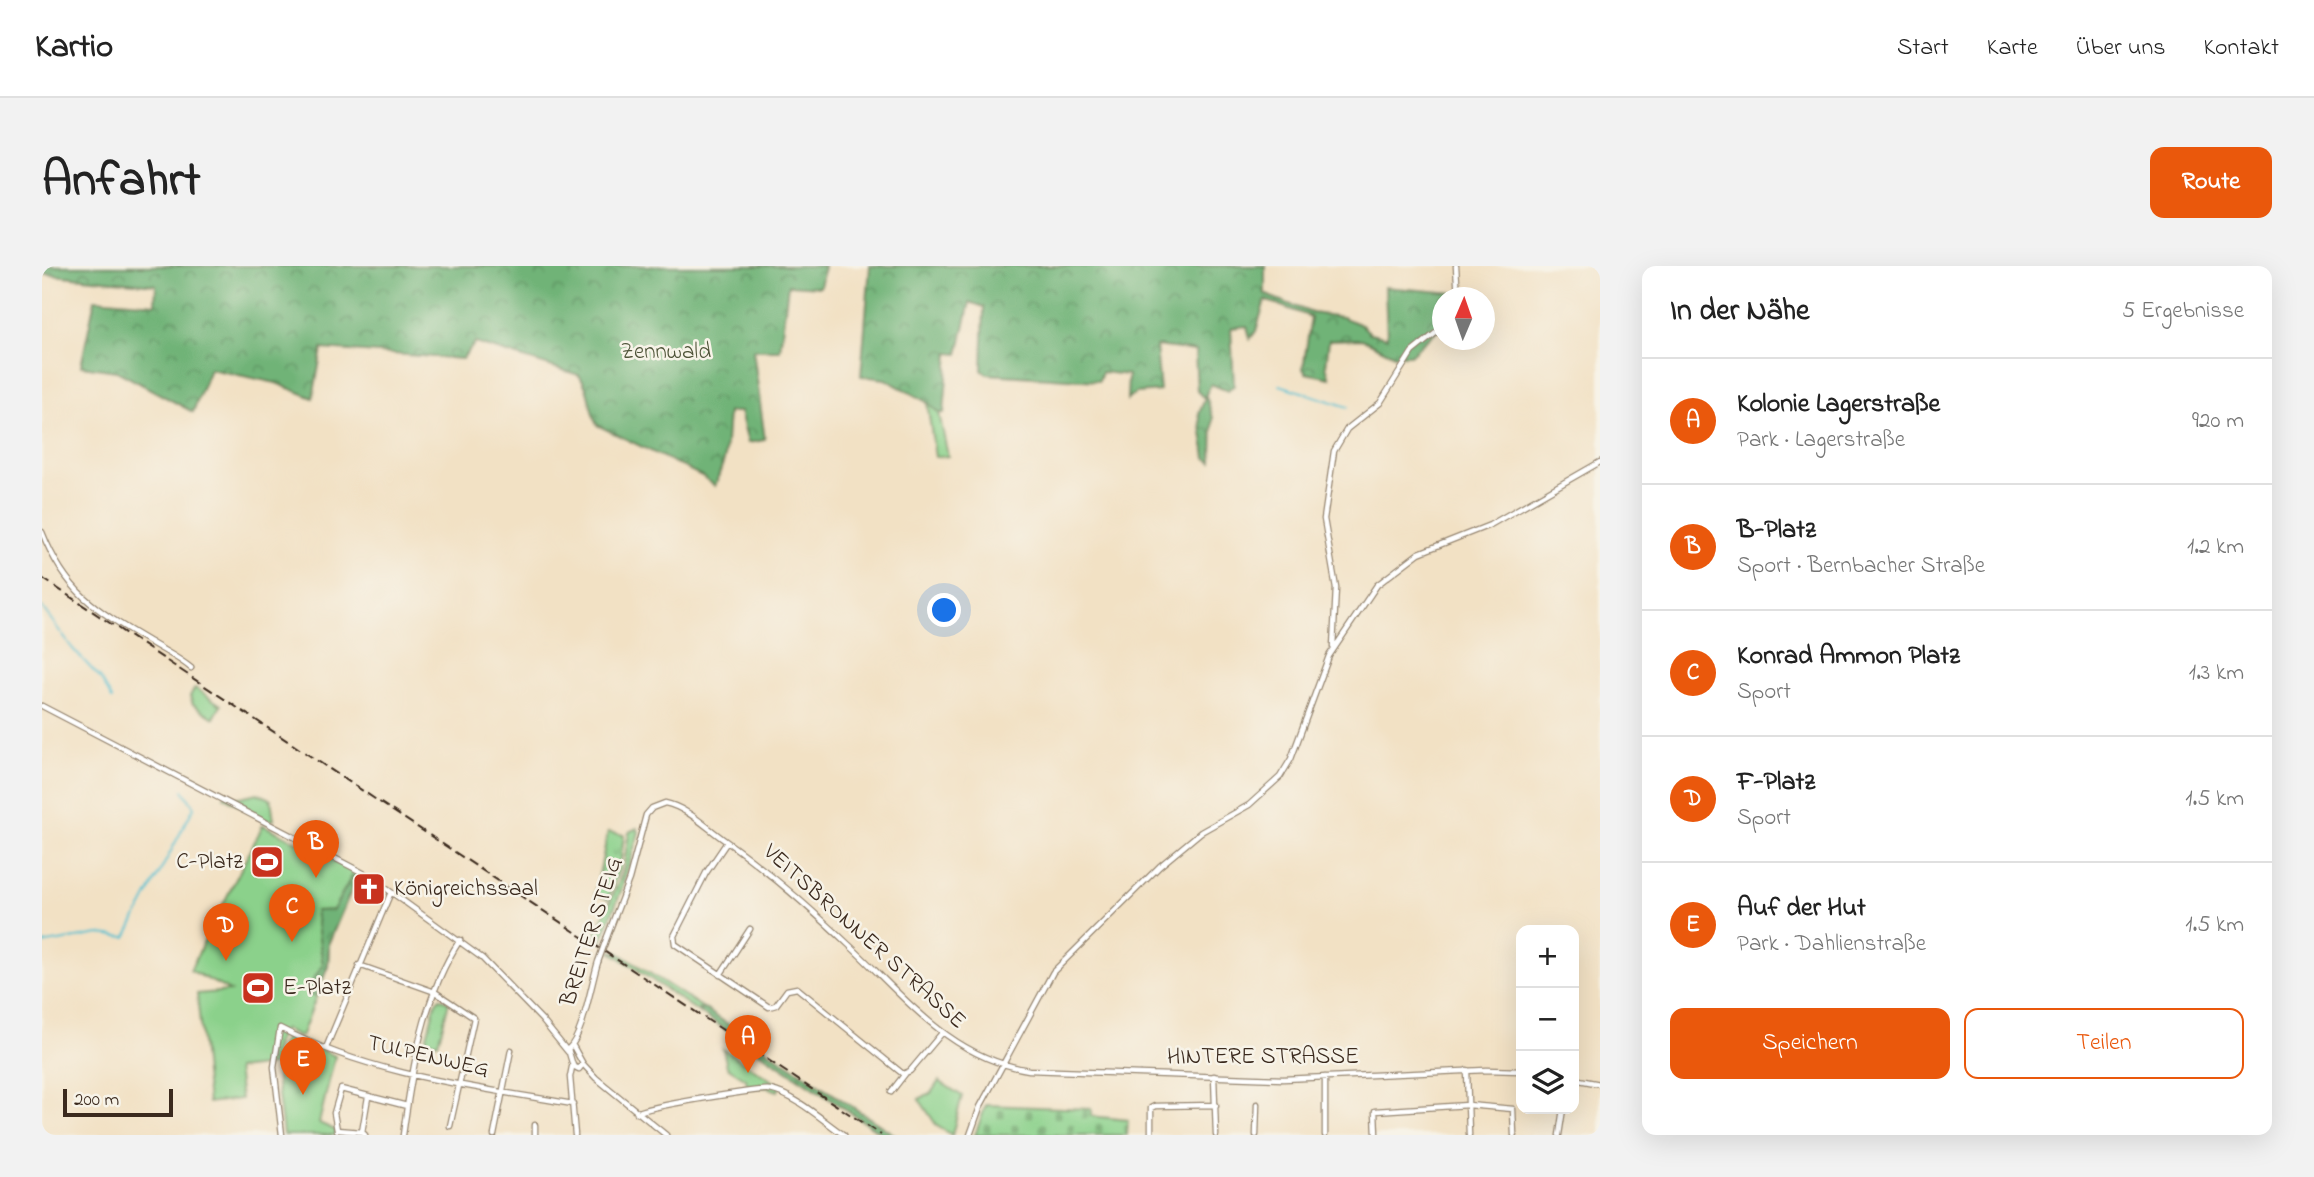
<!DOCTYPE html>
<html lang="de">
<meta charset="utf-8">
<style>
:root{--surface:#fff;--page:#f2f2f2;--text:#222;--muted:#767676;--line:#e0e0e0;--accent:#ea580c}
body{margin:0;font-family:"Indie Flower",sans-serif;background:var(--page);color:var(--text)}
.controls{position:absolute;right:21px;bottom:21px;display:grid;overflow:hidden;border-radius:14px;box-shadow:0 7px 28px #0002}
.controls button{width:63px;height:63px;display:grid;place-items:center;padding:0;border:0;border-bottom:2px solid var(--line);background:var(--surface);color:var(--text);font:35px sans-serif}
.compass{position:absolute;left:1390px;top:21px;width:63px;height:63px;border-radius:50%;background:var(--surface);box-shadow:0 7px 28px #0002;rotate:2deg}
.scale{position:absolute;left:21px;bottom:18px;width:110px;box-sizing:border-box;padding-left:7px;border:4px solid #3b2a1e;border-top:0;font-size:19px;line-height:24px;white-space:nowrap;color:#3b2a1e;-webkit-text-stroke:5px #f7f3e8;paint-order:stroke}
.you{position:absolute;left:903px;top:345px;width:24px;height:24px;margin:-18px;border:5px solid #fff;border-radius:50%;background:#1a73e8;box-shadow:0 0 0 10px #1a73e833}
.badge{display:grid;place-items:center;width:46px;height:46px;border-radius:50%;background:var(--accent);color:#fff;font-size:23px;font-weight:700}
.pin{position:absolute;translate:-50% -58px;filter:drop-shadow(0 2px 4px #0008)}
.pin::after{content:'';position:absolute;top:37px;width:24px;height:21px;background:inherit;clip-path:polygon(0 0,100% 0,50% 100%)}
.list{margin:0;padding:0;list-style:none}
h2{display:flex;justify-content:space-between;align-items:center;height:91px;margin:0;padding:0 28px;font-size:30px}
h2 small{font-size:23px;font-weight:400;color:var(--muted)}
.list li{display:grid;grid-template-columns:46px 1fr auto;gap:21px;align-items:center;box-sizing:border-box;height:126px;padding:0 28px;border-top:2px solid var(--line)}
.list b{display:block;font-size:26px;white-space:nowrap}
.list p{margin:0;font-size:23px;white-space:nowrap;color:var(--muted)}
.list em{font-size:23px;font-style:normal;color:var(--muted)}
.actions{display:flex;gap:14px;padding:21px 28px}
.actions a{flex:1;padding:16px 0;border:2px solid var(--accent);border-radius:14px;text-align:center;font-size:24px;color:var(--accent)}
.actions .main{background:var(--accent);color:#fff}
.icon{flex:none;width:38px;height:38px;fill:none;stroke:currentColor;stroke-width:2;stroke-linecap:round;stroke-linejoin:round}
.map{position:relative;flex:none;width:1558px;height:869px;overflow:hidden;border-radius:14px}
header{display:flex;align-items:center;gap:42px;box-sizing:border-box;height:98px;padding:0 35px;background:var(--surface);border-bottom:2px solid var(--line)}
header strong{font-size:33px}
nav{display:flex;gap:38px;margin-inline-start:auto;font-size:24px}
.intro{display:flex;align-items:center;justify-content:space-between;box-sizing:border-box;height:168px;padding:0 42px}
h1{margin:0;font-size:49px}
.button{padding:18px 32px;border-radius:14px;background:var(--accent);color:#fff;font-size:24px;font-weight:700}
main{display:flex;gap:42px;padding:0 42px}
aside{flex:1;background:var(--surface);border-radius:14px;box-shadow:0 7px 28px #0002}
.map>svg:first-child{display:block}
.green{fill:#8bd18b;stroke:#637e54;stroke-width:2}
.forest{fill:url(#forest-crowns);stroke:#566e4a;stroke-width:2}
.cemetery{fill:url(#cemetery-stones);stroke:#637e54;stroke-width:2}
.park{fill:url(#park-tufts);stroke:#637e54;stroke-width:2}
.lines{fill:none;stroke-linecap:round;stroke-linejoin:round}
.stream{stroke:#54bfd0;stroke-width:2}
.minor-casing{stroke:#968671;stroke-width:7}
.minor{stroke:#fff;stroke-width:4.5}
.rail{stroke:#3b2a1e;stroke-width:2;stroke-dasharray:10 5;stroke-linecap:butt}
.minor-bridge-casing{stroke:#968671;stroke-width:7;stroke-linecap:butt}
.minor-bridge{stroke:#fff;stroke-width:4.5}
.labels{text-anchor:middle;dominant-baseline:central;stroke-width:5;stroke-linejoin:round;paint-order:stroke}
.park-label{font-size:23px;fill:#4f5439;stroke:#f7f3e8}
.poi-label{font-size:23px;fill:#3b2a1e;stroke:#f7f3e8;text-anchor:start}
.street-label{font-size:23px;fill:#3b2a1e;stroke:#f7f3e8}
</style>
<header>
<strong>Kartio</strong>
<nav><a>Start</a><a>Karte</a><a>Über uns</a><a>Kontakt</a></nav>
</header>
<div class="intro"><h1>Anfahrt</h1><a class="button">Route</a></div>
<main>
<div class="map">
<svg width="1558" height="869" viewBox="0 0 1558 869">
<defs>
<pattern id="forest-crowns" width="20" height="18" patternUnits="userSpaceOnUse" patternTransform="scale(1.75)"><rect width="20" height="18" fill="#70b377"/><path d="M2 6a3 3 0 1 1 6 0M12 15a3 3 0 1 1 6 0" fill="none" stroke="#5d9261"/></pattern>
<pattern id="cemetery-stones" width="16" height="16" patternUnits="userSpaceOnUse" patternTransform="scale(1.75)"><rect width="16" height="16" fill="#8bd18b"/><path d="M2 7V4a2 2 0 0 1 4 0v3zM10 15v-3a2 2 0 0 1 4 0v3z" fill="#73aa71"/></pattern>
<pattern id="park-tufts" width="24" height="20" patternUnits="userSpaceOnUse" patternTransform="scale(1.75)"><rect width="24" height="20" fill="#8bd18b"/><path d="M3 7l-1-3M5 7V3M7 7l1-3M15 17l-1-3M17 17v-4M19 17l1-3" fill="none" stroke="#73aa71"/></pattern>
</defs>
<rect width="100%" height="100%" fill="#f7f3e8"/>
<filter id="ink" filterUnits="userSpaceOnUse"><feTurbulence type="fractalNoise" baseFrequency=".0143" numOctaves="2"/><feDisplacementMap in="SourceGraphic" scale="14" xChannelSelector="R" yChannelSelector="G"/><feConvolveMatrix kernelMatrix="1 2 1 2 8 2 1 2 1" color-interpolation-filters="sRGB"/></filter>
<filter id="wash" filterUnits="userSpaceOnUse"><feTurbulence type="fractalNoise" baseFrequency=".00686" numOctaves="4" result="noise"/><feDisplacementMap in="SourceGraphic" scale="28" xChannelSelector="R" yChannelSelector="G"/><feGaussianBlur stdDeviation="1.57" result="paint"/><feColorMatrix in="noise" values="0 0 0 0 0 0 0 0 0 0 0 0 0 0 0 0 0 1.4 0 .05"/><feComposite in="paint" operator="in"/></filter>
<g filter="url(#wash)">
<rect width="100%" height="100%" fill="#f2e1c4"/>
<path class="green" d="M885 136 897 147 906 190 893 191Z
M153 422 179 439 172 452 151 438 148 430Z
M215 527 229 533 232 554H224L182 531 184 528 194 532Z
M221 559 316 607 287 676 286 700 259 771 242 763 234 778 230 799 195 803 199 833 166 837 155 728 188 725 148 704Z
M595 562 597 566 579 625 559 675 553 670 581 606 587 566Z
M568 685 575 686 663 743 654 744Z
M398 732 407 736 396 777 384 774 394 736Z
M245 769 293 790 277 857 293 864V869H241C238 837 227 796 245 769Z
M681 783 738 820 736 825 725 821 706 822 704 813 685 801Z
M897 815 920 830 910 869 895 860 877 833 889 827Z"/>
<path class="forest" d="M0 0H782L778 21 746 19 738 84H711L723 174 706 177 698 146H686L683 191 673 220 660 210 555 159C547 143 548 122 537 109L433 77 420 93 280 83 271 132 234 117 168 103 151 146 75 105 39 100 53 33 113 38 114 19 0 8Z
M828 0H1223V28L1229 31 1270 47 1300 51 1320 59 1328 67 1345 71 1343 21 1412 27 1411 31 1400 32V60L1368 89H1352L1320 73 1287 74 1284 100 1288 112 1264 107 1261 103 1269 51 1223 34 1214 65 1208 73 1205 60 1189 62 1192 119 1186 125 1169 118 1162 132 1155 125 1153 85 1114 80 1118 125 1094 127 1085 134 1086 109 1060 106 1057 115 945 108 940 104 942 41 928 36 916 88 907 87 902 147H897L885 136 843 113 819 110Z
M1164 130 1171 152 1170 196 1164 192 1157 147Z
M316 609 287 676 286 700 274 729 267 730 270 724 267 720 281 699 273 645 291 644 310 610Z
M663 743 853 869H842L654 744Z"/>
<path class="cemetery" d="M944 839 1049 843V850L1086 854 1085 869H933Z"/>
<path class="park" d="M566 566 582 569 578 601 566 633 553 628Z"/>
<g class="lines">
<path class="stream" d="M1238 119 1306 141
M0 341 30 382 59 413 70 433
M0 678 57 668 84 671 152 541 141 524"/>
</g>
</g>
<g filter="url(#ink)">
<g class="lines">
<defs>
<path id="minor" d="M1414 0 1416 32
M0 266C24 327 54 344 108 376 122 385 136 391 149 402
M1291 381 1294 322 1282 253 1292 185 1305 163 1338 137 1370 86 1400 62
M0 440 327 610 440 692 500 754 526 786
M685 576 664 607 632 670 633 678 727 741 734 739 745 724 755 722 861 808 868 805 900 767
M565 671 587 613 604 549 610 542 623 537C644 541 664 561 681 573 726 605 767 641 807 679 862 730 908 792 987 804L1241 813 1444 804 1479 805
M317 699 393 726 432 752 408 860
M678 709 708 663
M531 780 541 798 537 803 531 800 526 783C541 771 549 718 556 696
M284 782 349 626
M541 798 554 812 624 869
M530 801 528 811 533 869
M1425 804 1427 869
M1172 810 1174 869
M1283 811V869
M1532 813 1558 818
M849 826 863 808
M595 847C602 841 718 822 728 824 754 829 781 855 802 869
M493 859V869
M320 866 295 864 292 847 299 823 365 840
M240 869 232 801 238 762C328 809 432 821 531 838
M323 869 320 866 326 831
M361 869C370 804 381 730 418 674
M452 869 469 784
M928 869 938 841 1011 706 1118 600 1159 566 1207 539 1238 511 1249 493 1287 390 1335 319 1377 287 1448 259 1558 196
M1109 869V842L1113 840 1174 839
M1214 869 1215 838
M1334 869 1333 845 1426 839 1471 843 1472 869
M1517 869 1521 843"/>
</defs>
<use href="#minor" class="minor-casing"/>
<use href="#minor" class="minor"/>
<path class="rail" d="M0 312 839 869"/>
<defs>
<path id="minor-bridge" d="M556 696 565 671"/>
</defs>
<use href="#minor-bridge" class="minor-bridge-casing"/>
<use href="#minor-bridge" class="minor-bridge"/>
</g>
</g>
<defs>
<symbol id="stadium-square" viewBox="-11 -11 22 22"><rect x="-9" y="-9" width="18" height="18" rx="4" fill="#c8321e" stroke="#f7f3e8"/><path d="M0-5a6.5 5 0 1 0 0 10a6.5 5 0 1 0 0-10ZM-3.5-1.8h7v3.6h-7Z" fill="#fff"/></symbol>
<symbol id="church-square" viewBox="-11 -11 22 22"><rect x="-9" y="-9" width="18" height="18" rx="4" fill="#c8321e" stroke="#f7f3e8"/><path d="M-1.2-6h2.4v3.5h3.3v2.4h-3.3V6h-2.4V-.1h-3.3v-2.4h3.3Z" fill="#fff"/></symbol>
</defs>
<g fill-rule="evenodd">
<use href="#stadium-square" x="206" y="577" width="38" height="38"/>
<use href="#church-square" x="308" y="604" width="38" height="38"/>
<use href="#stadium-square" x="197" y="703" width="38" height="38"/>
</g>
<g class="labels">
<g class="park-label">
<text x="624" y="86">Zennwald</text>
</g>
<g class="poi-label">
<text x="201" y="596" text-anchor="end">C-Platz</text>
<text x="352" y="623">Königreichssaal</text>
<text x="241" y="722">E-Platz</text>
</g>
<g class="street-label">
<text transform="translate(550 666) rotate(-72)">BREITER STEIG</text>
<text transform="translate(822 671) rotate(42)">VEITSBRONNER STRASSE</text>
<text transform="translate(386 791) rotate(13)">TULPENWEG</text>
<text x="1221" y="791">HINTERE STRASSE</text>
</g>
</g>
</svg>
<div class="controls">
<button>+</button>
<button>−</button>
<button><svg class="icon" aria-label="layers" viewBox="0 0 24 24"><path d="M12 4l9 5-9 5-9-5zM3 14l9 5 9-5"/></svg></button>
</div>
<svg class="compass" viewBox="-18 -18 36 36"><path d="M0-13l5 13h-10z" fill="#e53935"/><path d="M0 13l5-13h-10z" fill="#767676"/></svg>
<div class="scale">200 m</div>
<div class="you"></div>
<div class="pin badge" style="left:706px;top:807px">A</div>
<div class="pin badge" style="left:274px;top:612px">B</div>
<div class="pin badge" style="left:250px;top:676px">C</div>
<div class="pin badge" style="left:184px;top:695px">D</div>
<div class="pin badge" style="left:261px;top:829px">E</div>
</div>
<aside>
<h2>In der Nähe<small>5 Ergebnisse</small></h2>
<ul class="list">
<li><span class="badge">A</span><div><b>Kolonie Lagerstraße</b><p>Park · Lagerstraße</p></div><em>920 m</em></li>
<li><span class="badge">B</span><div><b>B-Platz</b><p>Sport · Bernbacher Straße</p></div><em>1.2 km</em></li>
<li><span class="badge">C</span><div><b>Konrad Ammon Platz</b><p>Sport</p></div><em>1.3 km</em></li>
<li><span class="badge">D</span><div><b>F-Platz</b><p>Sport</p></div><em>1.5 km</em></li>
<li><span class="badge">E</span><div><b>Auf der Hut</b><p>Park · Dahlienstraße</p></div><em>1.5 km</em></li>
</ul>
<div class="actions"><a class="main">Speichern</a><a>Teilen</a></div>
</aside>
</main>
